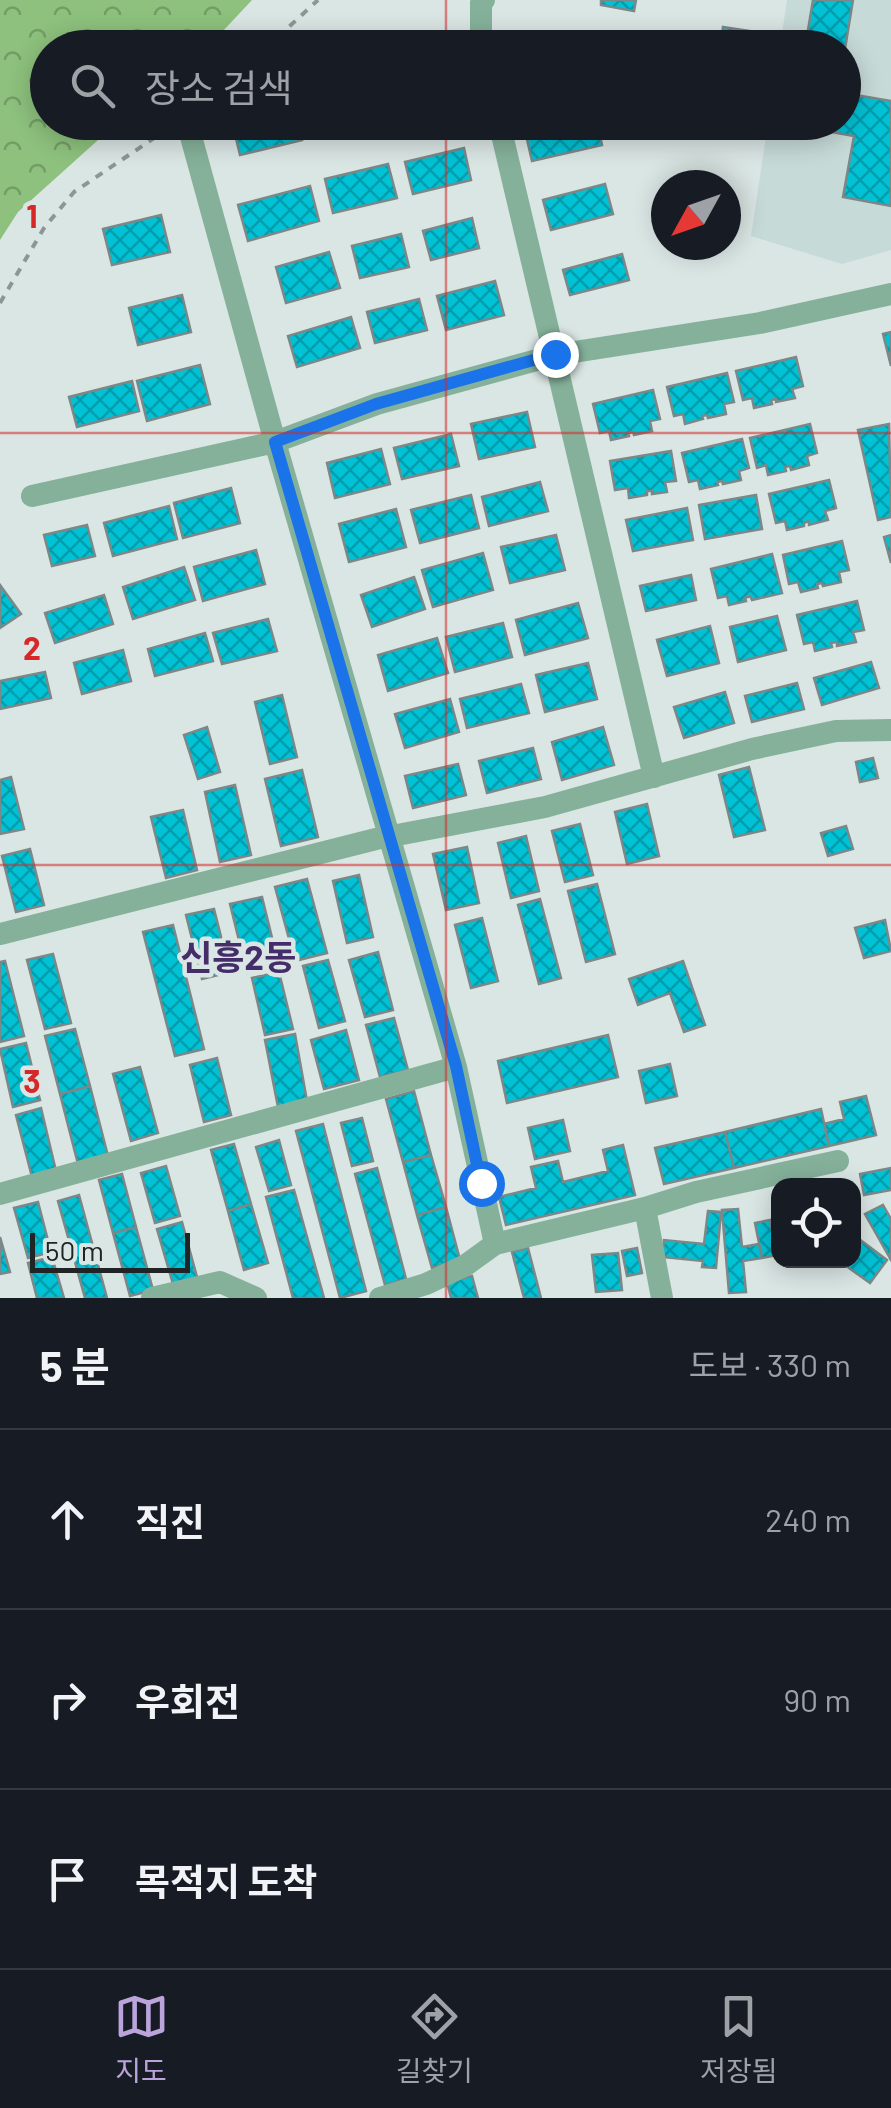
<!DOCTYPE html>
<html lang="ko">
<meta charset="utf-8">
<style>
:root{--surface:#171b24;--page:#20242c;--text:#f1f3f6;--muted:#9ea1a6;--line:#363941;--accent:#baa4db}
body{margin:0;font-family:Barlow,"Noto Sans KR",sans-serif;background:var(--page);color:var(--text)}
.controls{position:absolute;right:30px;bottom:30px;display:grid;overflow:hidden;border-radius:20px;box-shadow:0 5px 25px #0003}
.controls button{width:90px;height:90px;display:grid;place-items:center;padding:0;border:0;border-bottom:2px solid var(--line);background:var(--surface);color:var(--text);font:50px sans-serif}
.compass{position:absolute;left:651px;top:170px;width:90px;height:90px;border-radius:50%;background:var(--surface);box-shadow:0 5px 25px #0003;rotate:230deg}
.scale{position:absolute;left:30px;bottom:25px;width:160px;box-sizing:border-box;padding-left:10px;border:5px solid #202424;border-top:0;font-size:28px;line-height:35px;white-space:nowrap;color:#202424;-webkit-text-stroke:8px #dae6e4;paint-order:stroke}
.stop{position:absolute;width:30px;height:30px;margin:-22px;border:8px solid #1a73e8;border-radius:50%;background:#fff}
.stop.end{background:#1a73e8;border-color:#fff;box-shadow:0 2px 10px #0008}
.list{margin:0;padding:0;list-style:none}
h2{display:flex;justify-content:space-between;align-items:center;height:130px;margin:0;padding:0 40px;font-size:42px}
h2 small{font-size:32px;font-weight:400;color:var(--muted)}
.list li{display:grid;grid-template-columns:65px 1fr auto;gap:30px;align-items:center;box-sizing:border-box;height:180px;padding:0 40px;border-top:2px solid var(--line)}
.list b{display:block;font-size:38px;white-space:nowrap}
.list em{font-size:32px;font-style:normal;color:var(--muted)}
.icon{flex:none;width:55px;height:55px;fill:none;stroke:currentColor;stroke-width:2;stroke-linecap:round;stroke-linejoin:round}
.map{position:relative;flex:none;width:891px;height:1298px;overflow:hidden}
.search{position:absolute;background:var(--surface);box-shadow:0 5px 25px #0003;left:30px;right:30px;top:30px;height:110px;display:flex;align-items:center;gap:25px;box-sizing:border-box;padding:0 35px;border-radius:55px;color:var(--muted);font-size:38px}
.sheet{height:670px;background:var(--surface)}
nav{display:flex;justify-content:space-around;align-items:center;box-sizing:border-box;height:140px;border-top:2px solid var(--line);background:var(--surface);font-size:28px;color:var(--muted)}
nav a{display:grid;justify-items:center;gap:5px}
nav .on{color:var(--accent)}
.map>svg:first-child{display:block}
.built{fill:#c6dad7}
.forest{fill:url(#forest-crowns)}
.building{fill:url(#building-cross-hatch);stroke:#7c8788;stroke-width:2.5}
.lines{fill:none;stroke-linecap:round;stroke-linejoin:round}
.path{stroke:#8e9695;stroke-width:4;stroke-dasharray:8 8;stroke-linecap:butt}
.minor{stroke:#85b19a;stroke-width:22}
.route{stroke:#1a73e8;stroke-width:12}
.grid{fill:none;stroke:#d62828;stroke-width:2.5;stroke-opacity:0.55}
.labels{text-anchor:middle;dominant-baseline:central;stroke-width:9;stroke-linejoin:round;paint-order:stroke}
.quarter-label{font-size:35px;font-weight:bold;fill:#442d68;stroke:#dae6e4}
.grid-label{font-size:32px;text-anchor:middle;font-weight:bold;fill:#d62828;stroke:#dae6e4;stroke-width:9;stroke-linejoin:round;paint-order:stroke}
</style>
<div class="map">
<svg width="891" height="1298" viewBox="0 0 891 1298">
<defs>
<pattern id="forest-crowns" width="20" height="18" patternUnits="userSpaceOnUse" patternTransform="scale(2.5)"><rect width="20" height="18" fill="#8dc17d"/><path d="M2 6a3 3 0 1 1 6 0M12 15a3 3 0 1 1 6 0" fill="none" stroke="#739d66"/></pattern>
<pattern id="building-cross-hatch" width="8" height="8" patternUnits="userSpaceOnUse" patternTransform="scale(2.5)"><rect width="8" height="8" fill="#00c2d5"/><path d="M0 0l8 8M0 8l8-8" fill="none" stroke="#029dad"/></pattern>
</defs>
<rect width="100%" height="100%" fill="#dae6e4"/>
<path class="built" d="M787 0H891V250L842 264 751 236 768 123 844 122V48L780 47Z"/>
<path class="forest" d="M0 0H252L208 47 48 48V122L117 123 18 212 0 240Z"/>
<path class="building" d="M601 0H636L634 11 601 5Z
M813 0H853L844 55V48H805Z
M723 27 750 31 747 48H720Z
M844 93 891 101V206L843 197 854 136 791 125V122H844Z
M232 122H297L302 140 240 155Z
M317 122H359L319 131Z
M562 122H597L602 145 532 161 525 131Z
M464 148 471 180 413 194 405 162Z
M388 164 397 198 333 213 325 179Z
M605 184 613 214 551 230 543 200Z
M310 186 319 221 248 241 238 205Z
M161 215 170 252 112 265 103 229Z
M472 218 479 248 431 260 423 231Z
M401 234 409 267 360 278 352 246Z
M329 252 340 288 286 303 276 267Z
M622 254 629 280 570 295 563 270Z
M495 281 504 315 446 330 437 296Z
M182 295 191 332 138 345 129 308Z
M419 299 427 330 375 343 367 312Z
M351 317 360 348 297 367 288 336Z
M891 332V366L883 334Z
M796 357 803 386 792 389 795 398 776 402V399L771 400 772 404 754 408 752 398 743 400 736 371Z
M200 365 210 404 147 421 137 381Z
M727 373 734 402 724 404 726 414 708 418 707 415 702 416 703 419 685 424 683 414 674 416 667 387Z
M132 381 139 411 77 427 69 397Z
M653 390 660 419 650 421 652 431 634 435 633 432 628 433 629 436 611 440 609 431 600 433 593 404Z
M527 412 535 447 479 459 471 424Z
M810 424 817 453 807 456 809 465 791 470 790 466 785 467 786 471 768 475 766 465 757 468 750 438Z
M889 424 891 517 878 520 858 430Z
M451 434 459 466 402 479 394 448Z
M742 439 749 468 739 471 741 480 723 484 722 481 717 482 718 485 700 489 698 480 689 482 682 453Z
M381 449 390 484 335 498 327 463Z
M671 451 676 481 665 482 667 492 652 494V491H647V495L629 498 628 488 615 490 610 461Z
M829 480 836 508 825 511 828 520 809 525V521L804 523V526L787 530 785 521 776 523 769 494Z
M540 482 548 511 489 526 482 497Z
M231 488 240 523 183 538 174 503Z
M471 495 479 528 420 543 411 510Z
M756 495 762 529 705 539 699 505Z
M169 506 177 539 113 556 104 523Z
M687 508 693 540 633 551 626 520Z
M396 509 406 547 349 562 339 524Z
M87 525 95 556 52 566 44 535Z
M556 535 565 570 510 583 501 547Z
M891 535V563L884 537Z
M842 541 849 570 839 572 841 582 823 586 822 583 817 584 818 588 801 592 798 582 789 584 783 555Z
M256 550 265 584 203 601 194 567Z
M483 553 493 590 433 607 422 570Z
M772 554 782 593 752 600 750 596 745 598 746 601 729 605 727 596 718 598 711 569Z
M184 567 195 600 133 619 123 587Z
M691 575 696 600 646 611 640 586Z
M414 577 425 609 372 627 361 595Z
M0 585 21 614 0 628Z
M104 595 113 624 55 643 45 613Z
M857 601 864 630 853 632 856 642 837 646V642L831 643 832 647 815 651 813 642 804 644 797 615Z
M578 603 588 638 525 655 516 620Z
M777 616 786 650 738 662 730 627Z
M268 619 277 651 222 664 213 633Z
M503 623 512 657 455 672 446 637Z
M710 626 719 663 667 676 657 640Z
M205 633 213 661 155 676 148 649Z
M437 638 448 673 388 691 378 655Z
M123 650 131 681 82 694 74 663Z
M871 662 879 688 822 705 814 678Z
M588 663 597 699 545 712 536 675Z
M45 672 51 698 0 709V681Z
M797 683 804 709 752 722 745 696Z
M521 684 529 713 467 728 460 699Z
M725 692 734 723 684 738 674 707Z
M282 695 297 757 270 764 255 702Z
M450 699 459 732 405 748 395 714Z
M207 727 220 772 198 779 184 735Z
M603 727 614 765 562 780 552 742Z
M533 748 541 779 487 793 479 761Z
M873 758 878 778 860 782 856 762Z
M458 764 466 795 413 808 405 776Z
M749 767 765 830 734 837 719 775Z
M302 770 318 837 281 846 265 779Z
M11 777 24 829 0 834V780Z
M235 785 251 855 220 862 205 792Z
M647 804 659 856 627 864 615 812Z
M183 810 197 870 166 878 151 817Z
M580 824 593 875 565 882 552 831Z
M846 826 853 849 828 856 821 833Z
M526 836 539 891 511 898 498 843Z
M467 847 479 903 446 910 433 854Z
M30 849 44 905 16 912 2 856Z
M359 875 373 937 347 943 333 881Z
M307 879 327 953 295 961 275 887Z
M597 884 615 954 586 962 568 891Z
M262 897 279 966 247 973 230 904Z
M540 899 561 978 539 984 518 905Z
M214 909 230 972 202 979 186 915Z
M482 918 498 981 471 988 455 925Z
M885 920 891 951 864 958 855 928Z
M173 925 204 1049 175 1056 143 932Z
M378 952 393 1010 365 1017 349 960Z
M53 954 71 1023 45 1029 27 960Z
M328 960 345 1021 319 1028 303 966Z
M5 961 24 1036 0 1042V962Z
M683 961 705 1025 684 1032 670 993 638 1005 629 979Z
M279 972 293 1029 265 1035 252 978Z
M394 1018 408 1070 380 1077 366 1025Z
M75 1029 90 1086 60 1094 45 1036Z
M346 1030 359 1080 324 1089 311 1040Z
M295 1034 307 1101 278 1107 265 1040Z
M608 1035 618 1077 507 1103 498 1061Z
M26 1043 40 1100 13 1107 0 1049Z
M217 1058 231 1115 204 1122 190 1065Z
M670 1064 677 1096 646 1103 639 1071Z
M140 1067 158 1133 131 1141 113 1074Z
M90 1086 108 1156 78 1164 60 1094Z
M414 1091 431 1155 403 1162 386 1099Z
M866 1096 876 1135 829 1146 824 1124 844 1119 840 1102Z
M41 1108 56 1171 32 1177 16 1115Z
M821 1109 829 1146 734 1168 725 1132Z
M362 1118 373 1161 352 1166 341 1123Z
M563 1120 570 1151 535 1159 528 1128Z
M323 1124 366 1291 340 1298 296 1131Z
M725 1132 734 1168 664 1184 655 1148Z
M279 1140 291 1185 269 1191 256 1147Z
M234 1144 251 1204 228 1211 211 1150Z
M623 1145 635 1195 506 1225 499 1197 536 1188 531 1167 558 1161 563 1182 608 1171 603 1150Z
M431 1155 446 1207 417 1215 403 1162Z
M166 1166 180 1216 155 1223 141 1173Z
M377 1168 406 1279 385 1285 355 1174Z
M891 1168V1190L864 1195 860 1174Z
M122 1174 136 1227 113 1233 99 1180Z
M294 1190 324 1298H293L266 1197Z
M79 1195 107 1298H85L58 1201Z
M38 1202 51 1252 28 1258 14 1208Z
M251 1204 268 1263 244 1270 228 1211Z
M883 1205 891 1219V1260L865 1214Z
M446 1207 460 1260 432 1268 417 1215Z
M738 1209 742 1247 759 1244 762 1258 743 1261 746 1292 729 1293 722 1210Z
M708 1211 721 1212 716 1268 702 1267 703 1261 662 1257 664 1240 704 1244Z
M770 1220 777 1255 762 1258 755 1223Z
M182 1222 197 1277 173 1284 157 1229Z
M136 1227 153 1290 130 1296 113 1233Z
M0 1237 10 1272 0 1274Z
M859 1239 887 1260 870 1283 842 1263 854 1260V1247Z
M528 1248 541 1298H524L512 1252Z
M637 1248 642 1273 627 1276 622 1251Z
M618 1253 622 1290 596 1292 592 1255Z
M52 1257 64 1298H37L28 1263Z
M472 1276 478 1298H451L447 1282Z"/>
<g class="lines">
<path class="path" d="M266 48 318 0
M0 303 44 228 74 192 169 128"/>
<path class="minor" d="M481 48V3L484 0
M187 122 275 442 456 1067 495 1244
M499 122 654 777
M32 496 275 442 377 404 555 355 760 323 891 294
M0 934 376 839 545 807 752 749 836 731 891 730
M0 1194 456 1067
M645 1208 662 1298
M152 1298 220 1282 256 1298
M380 1298 426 1284 466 1265 495 1244 645 1208 696 1192 838 1161"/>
</g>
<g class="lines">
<path class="route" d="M481 1183 456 1066 275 442 376 404 555 354"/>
</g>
<path class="grid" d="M446 0V48M446 122V1298M0 433H891M0 865H891"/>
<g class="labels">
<g class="quarter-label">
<text x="238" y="956">신흥2동</text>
</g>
</g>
<g class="grid-label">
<text x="32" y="228">1</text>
<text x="32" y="660">2</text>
<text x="32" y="1093">3</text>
</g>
</svg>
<div class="controls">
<button><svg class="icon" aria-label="locate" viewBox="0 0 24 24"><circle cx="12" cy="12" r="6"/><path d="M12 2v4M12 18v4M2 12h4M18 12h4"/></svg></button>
</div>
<svg class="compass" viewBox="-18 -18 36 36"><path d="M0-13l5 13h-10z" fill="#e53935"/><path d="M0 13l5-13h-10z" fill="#9ea1a6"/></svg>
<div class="scale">50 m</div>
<div class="stop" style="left:481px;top:1183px"></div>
<div class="stop end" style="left:555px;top:354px"></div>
<div class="search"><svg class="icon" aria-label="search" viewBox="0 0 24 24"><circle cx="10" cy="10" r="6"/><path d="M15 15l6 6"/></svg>장소 검색</div>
</div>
<section class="sheet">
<h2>5 분<small>도보 · 330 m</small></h2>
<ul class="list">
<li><svg class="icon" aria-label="ahead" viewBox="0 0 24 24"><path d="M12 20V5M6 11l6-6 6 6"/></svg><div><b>직진</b></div><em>240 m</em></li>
<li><svg class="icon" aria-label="right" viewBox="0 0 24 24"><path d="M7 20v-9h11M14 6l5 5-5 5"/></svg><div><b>우회전</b></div><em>90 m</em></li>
<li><svg class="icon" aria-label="arrive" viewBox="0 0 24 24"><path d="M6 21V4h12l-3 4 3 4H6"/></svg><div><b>목적지 도착</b></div></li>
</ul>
</section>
<nav>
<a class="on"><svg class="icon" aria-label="map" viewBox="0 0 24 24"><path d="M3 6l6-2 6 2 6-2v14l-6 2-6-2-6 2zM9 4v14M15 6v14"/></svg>지도</a>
<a><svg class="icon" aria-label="directions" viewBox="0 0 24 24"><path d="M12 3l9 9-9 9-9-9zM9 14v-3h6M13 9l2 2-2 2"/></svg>길찾기</a>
<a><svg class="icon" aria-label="saved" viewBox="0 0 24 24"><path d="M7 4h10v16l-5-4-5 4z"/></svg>저장됨</a>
</nav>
